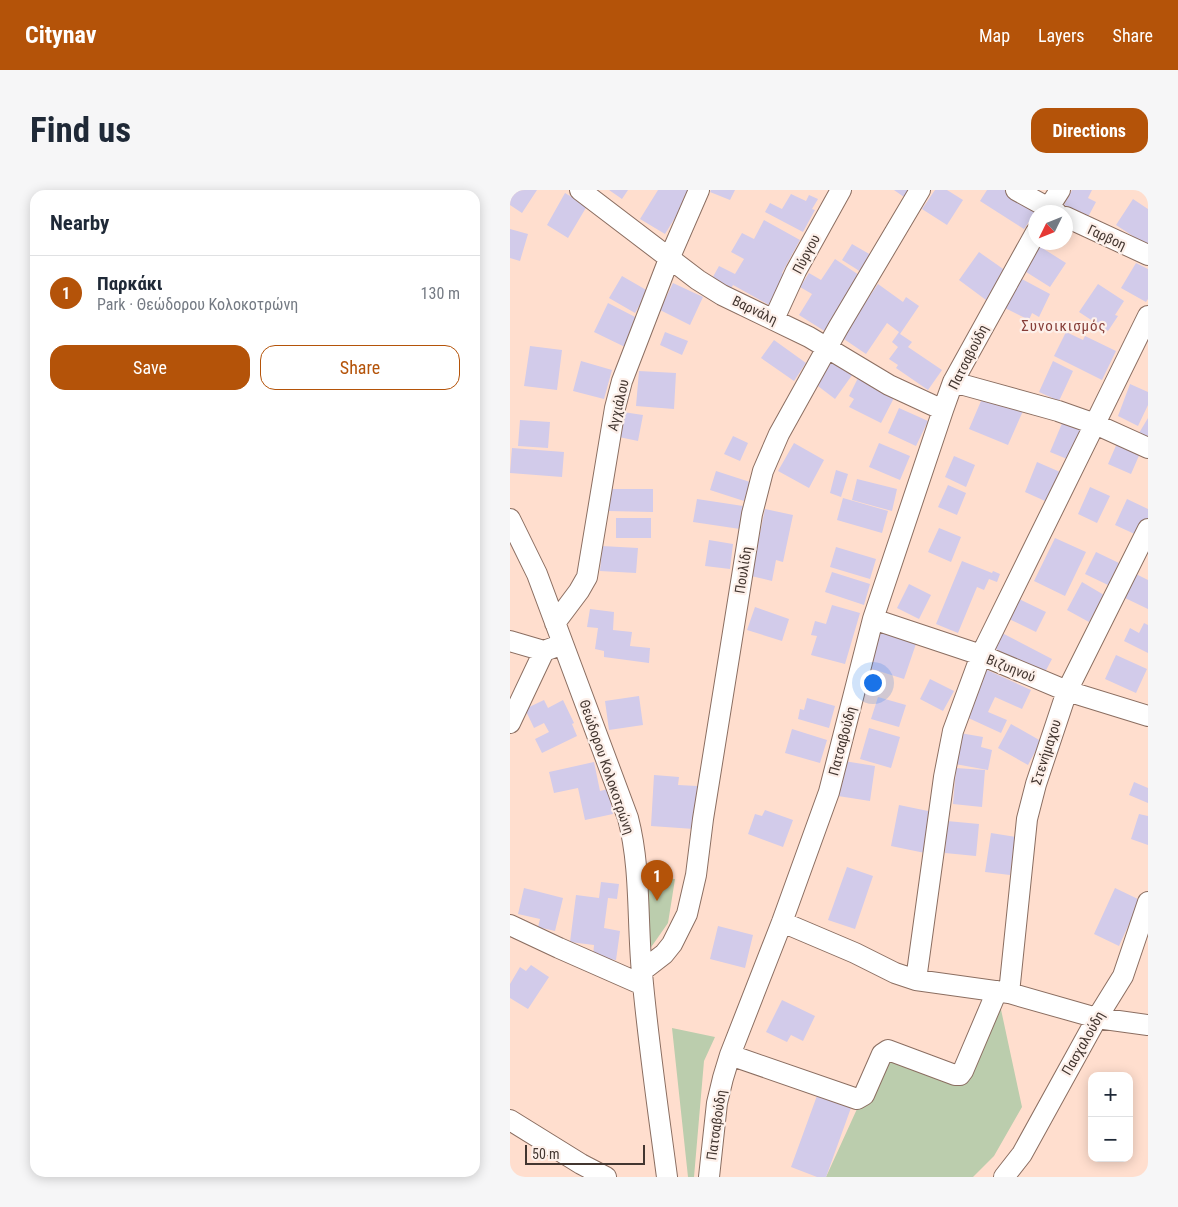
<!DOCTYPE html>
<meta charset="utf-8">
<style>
:root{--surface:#fff;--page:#f6f6f7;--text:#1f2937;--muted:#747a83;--line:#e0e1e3;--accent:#b45309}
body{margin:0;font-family:"Roboto Condensed",sans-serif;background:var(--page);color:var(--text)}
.controls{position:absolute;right:15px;bottom:15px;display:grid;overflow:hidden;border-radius:10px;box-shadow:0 2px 12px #0003}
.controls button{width:45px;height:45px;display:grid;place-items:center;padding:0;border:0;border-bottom:1px solid var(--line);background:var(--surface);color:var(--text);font:25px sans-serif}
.compass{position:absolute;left:518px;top:15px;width:45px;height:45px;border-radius:50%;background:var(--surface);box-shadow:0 2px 12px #0003;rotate:227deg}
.scale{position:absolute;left:15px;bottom:12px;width:120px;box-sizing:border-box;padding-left:5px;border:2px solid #433630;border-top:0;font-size:14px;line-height:18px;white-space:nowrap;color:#433630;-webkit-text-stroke:4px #fdf0ea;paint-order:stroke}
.you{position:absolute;left:362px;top:492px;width:18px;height:18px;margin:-12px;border:4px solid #fff;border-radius:50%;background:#1a73e8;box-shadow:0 0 0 8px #1a73e833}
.badge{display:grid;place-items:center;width:32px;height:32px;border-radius:50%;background:var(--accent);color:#fff;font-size:16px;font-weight:700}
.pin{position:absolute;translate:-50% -41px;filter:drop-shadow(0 1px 2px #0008)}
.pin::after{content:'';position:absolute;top:26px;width:18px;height:15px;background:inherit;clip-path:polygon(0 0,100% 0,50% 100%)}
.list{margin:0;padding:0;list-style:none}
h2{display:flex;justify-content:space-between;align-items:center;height:65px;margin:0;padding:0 20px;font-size:21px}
h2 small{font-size:16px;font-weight:400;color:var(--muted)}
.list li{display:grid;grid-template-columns:32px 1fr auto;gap:15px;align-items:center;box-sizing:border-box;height:75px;padding:0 20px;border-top:1px solid var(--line)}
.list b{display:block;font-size:19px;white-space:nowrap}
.list p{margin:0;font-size:16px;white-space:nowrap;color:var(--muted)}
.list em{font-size:16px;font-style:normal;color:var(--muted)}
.actions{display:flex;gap:10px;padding:15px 20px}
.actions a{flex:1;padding:11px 0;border:1px solid var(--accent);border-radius:15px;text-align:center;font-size:18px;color:var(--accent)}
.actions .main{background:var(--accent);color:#fff}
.map{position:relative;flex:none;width:638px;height:987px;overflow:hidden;border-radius:15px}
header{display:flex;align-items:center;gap:30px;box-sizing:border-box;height:70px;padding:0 25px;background:var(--accent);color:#fff}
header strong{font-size:24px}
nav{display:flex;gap:28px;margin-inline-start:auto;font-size:18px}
.intro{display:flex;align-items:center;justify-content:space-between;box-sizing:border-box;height:120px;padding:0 30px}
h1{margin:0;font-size:35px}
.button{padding:12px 22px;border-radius:15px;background:var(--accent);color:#fff;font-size:18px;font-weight:700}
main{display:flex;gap:30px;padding:0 30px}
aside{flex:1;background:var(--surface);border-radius:15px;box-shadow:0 2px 12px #0003}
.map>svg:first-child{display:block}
.green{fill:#bbcdad}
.building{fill:#d2cbea}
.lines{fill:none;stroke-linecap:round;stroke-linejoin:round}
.minor-casing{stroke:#8b6e61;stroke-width:22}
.minor{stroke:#fff;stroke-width:20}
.labels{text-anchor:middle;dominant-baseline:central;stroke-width:4.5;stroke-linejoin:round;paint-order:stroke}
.street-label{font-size:14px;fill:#433630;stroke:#fdf0ea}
.neighbourhood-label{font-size:15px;letter-spacing:1px;fill:#863e39;stroke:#fdf0ea}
</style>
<header>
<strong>Citynav</strong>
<nav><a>Map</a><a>Layers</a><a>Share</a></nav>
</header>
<div class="intro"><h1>Find us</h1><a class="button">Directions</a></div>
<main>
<aside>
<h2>Nearby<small></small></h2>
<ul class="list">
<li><span class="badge">1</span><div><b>Παρκάκι</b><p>Park · Θεώδορου Κολοκοτρώνη</p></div><em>130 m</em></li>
</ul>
<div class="actions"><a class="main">Save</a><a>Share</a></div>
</aside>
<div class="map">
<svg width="638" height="987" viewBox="0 0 638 987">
<rect width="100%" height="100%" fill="#ffdece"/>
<path class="green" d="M165 689 158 733 137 763 132 690Z
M487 801 512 917 484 966 463 987H316L372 864 445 885Z
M162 838 205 847 194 871 184 987H178Z"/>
<path class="building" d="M0 0H27L12 23 0 15Z
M99 0H118L112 9Z
M148 0H178L173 9 176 10 155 44 130 29Z
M201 0H225L220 10 200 2Z
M384 0H399L394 7Z
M425 0H437L453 10 437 35 412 19Z
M477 0H498L528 19 514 39 470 11Z
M562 0H582L578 8 586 12 578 27 554 15Z
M55 3 77 16 58 48 37 35Z
M281 4 296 11 299 5 308 9 302 19 305 20 293 42 255 22 260 13 272 19Z
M623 9 638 19V56L606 35Z
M254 30 290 50 272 83 276 85 259 115 223 95 218 104 199 94 209 76 225 84 234 69 221 62 232 43 244 49Z
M0 39 18 44 10 71 0 68Z
M342 54 361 65 351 82 332 70Z
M529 56 556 73 540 97 513 80Z
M469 62 496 81 476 110 449 90Z
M325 69 349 85 316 142 289 125 302 104 290 97 299 83 311 90Z
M626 73 638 79V109L636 112 611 98Z
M112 86 138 101 125 123 99 108Z
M510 88 540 104 529 127 522 123 519 130 495 118Z
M163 93 193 107 180 135 150 120Z
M368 94 393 112 396 107 409 116 390 144 402 152 398 157 432 180 418 200 386 178 388 175 379 169 388 157 382 152 389 142 377 133 356 164 331 147Z
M588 94 614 111 605 125 608 126 598 141 569 122Z
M98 113 129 129 115 157 84 142Z
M155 142 178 151 172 165 150 155Z
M556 142 573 150 575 146 606 161 592 190 544 166Z
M264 150 296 173 284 191 251 168Z
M20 156 52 160 47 200 14 196Z
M324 166 345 181 325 209 304 193Z
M71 171 102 180 94 209 63 201Z
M543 171 563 181 549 211 529 202Z
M129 181 166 183 164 219 126 216Z
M349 186 387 202 371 233 339 217 344 209 339 206Z
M620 194 638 202V215L628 236 608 226Z
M474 204 513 221 498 255 459 239Z
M389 218 418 231 406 256 378 243Z
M113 222 133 225 128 251 109 247Z
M638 228V248L629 243Z
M10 230 40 232 38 258 8 256Z
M553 231 575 241 562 271 540 262Z
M223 246 238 253 230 271 214 264Z
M608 251 631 261 621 284 598 274Z
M284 253 314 270 299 298 268 281Z
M369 253 400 266 390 290 359 277Z
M2 258 54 262 52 287 0 283Z
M444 266 465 275 456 297 435 287Z
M527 272 557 285 544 315 515 302Z
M326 280 338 284 331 307 320 303Z
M206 281 240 292 234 311 200 300Z
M347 289 387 299 382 321 342 310Z
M438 295 456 303 447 325 428 317Z
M580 297 600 306 587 333 568 324Z
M100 299H143V322L99 321Z
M333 308 378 321 372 343 327 330Z
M187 309 233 316 230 339 183 332Z
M617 309 638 319V328L629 346 605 335Z
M255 319 283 325 273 372 266 370 262 391 241 386Z
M106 328H141V348H106Z
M429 338 451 347 441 372 418 362Z
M545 348 576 362 555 406 524 391Z
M199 350 223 354 220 379 195 376Z
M92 356 128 358 126 383 90 381Z
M326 357 366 369 360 389 320 377Z
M586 362 609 373 598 395 575 384Z
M452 371 482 383 483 381 490 384 487 392 479 389 474 400 467 397 448 443 426 434Z
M322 382 360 394 354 415 315 402Z
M626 384 638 390V419L615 408Z
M572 392 594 405 579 432 557 420Z
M399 394 421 405 409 429 387 418Z
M509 409 536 422 526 442 499 429Z
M322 415 350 423 335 474 301 465 307 446 301 445 305 431 316 434Z
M245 417 279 429 272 451 237 440Z
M80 419 104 422 103 440 122 442 120 456 140 458 139 473 94 467V461L85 459 88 438 77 437Z
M634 433 638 435V463L614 451 620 438 629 443Z
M373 436 408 448 394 489 359 478Z
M492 443 542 469 534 484 484 458Z
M606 465 637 479 626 503 595 489Z
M475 479 521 500 512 519 485 507 478 522 497 530 491 543 454 526Z
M420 489 444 501 433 521 410 509Z
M129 506 133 535 99 540 95 511Z
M368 507 396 515 389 537 361 529Z
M297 508 325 516 319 538 288 529 290 519 294 520Z
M34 510 38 518 53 510 64 533 62 534 67 546 32 563 25 549 39 542 34 533 24 538 15 519Z
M501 534 531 551 518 575 488 558Z
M359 538 390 547 381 578 350 569Z
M282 539 317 550 310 573 275 563Z
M450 543 473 547 471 557 482 560 478 580 445 574Z
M334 571 365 576 360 611 328 606Z
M84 572 90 601 98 599 103 624 75 630 68 598 44 603 39 582Z
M446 578 475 580 472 617 443 614Z
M144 585 169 587 168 595 187 596 184 639 141 636Z
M624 592 638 598V613L619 605Z
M389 615 423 622 415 663 381 656Z
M255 620 283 630 273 657 238 644 245 624 252 626Z
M629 624 638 626V655L621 649Z
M437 631 469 634 466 666 435 663Z
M481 643 506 647 500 685 475 682Z
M337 677 363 686 345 739 318 730Z
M91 692 109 694 107 709 98 708 94 738 110 741 106 770 83 767 84 755 60 752 66 705 89 708Z
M14 698 53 708 45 741 28 737 30 729 8 724Z
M605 698 630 710 609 756 584 744Z
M208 736 243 745 235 778 200 769Z
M21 775 39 787 18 819 0 808V794L10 777 16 781Z
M272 810 305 826 293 851 281 845 277 852 256 842Z
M308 903 342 915 316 987H307L281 977Z"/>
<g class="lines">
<defs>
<path id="minor" d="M70 0 188 90 212 105 299 147 379 195 433 220
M506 0 546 22
M536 22 550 0
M556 27 638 65
M264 129 286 81 331 0
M443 192 548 221 585 234 638 258
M0 329 27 384 118 628C131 678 127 731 132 783 138 851 148 919 157 987
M363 429 471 465 557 501 638 526
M45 433 69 401 77 387 105 218 112 191 159 69 189 0
M0 451 34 461
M0 533 34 461 53 454
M272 732 345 763 385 783 406 790 499 803 587 828 638 835
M0 735 49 758 133 795
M132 781 154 764 162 754 177 724 186 685 193 629 242 324 253 281 269 244 328 138 410 0
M406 790 434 587 443 541 471 465 638 126
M499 803 517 629 526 594 557 501 638 339
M220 865 347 909 354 905 372 864 378 860 445 885H450L453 881 487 801
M0 930 71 974 96 987
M199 987 207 913 213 888 220 865 272 732 319 602 363 429 433 220 443 192 526 42
M494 987 512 964 587 828 613 786 638 712"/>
</defs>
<use href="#minor" class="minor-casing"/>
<use href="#minor" class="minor"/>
</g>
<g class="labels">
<g class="street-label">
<text transform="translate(597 47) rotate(25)">Γαρβοη</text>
<text transform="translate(296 64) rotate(-62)">Πύργου</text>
<text transform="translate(245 120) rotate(26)">Βαρνάλη</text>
<text transform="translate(458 167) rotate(-63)">Πατσαβούδη</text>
<text transform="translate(108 215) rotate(-77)">Αγχιάλου</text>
<text transform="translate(233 380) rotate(-81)">Πουλίδη</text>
<text transform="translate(501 478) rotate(22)">Βιζυηνού</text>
<text transform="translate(332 551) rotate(-75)">Πατσαβούδη</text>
<text transform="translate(536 562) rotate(-72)">Στενήμαχου</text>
<text transform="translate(97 577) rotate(71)">Θεώδορου Κολοκοτρώνη</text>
<text transform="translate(573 853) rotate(-60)">Πασχαλούδη</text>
<text transform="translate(206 935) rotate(-82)">Πατσαβούδη</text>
</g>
<g class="neighbourhood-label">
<text x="554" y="136">Συνοικισμός</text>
</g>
</g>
</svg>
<div class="controls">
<button>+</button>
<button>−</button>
</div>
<svg class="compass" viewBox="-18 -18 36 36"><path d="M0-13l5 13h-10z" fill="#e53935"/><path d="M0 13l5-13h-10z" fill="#747a83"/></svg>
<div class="scale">50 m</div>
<div class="you"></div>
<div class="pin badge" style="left:147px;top:711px">1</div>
</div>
</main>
